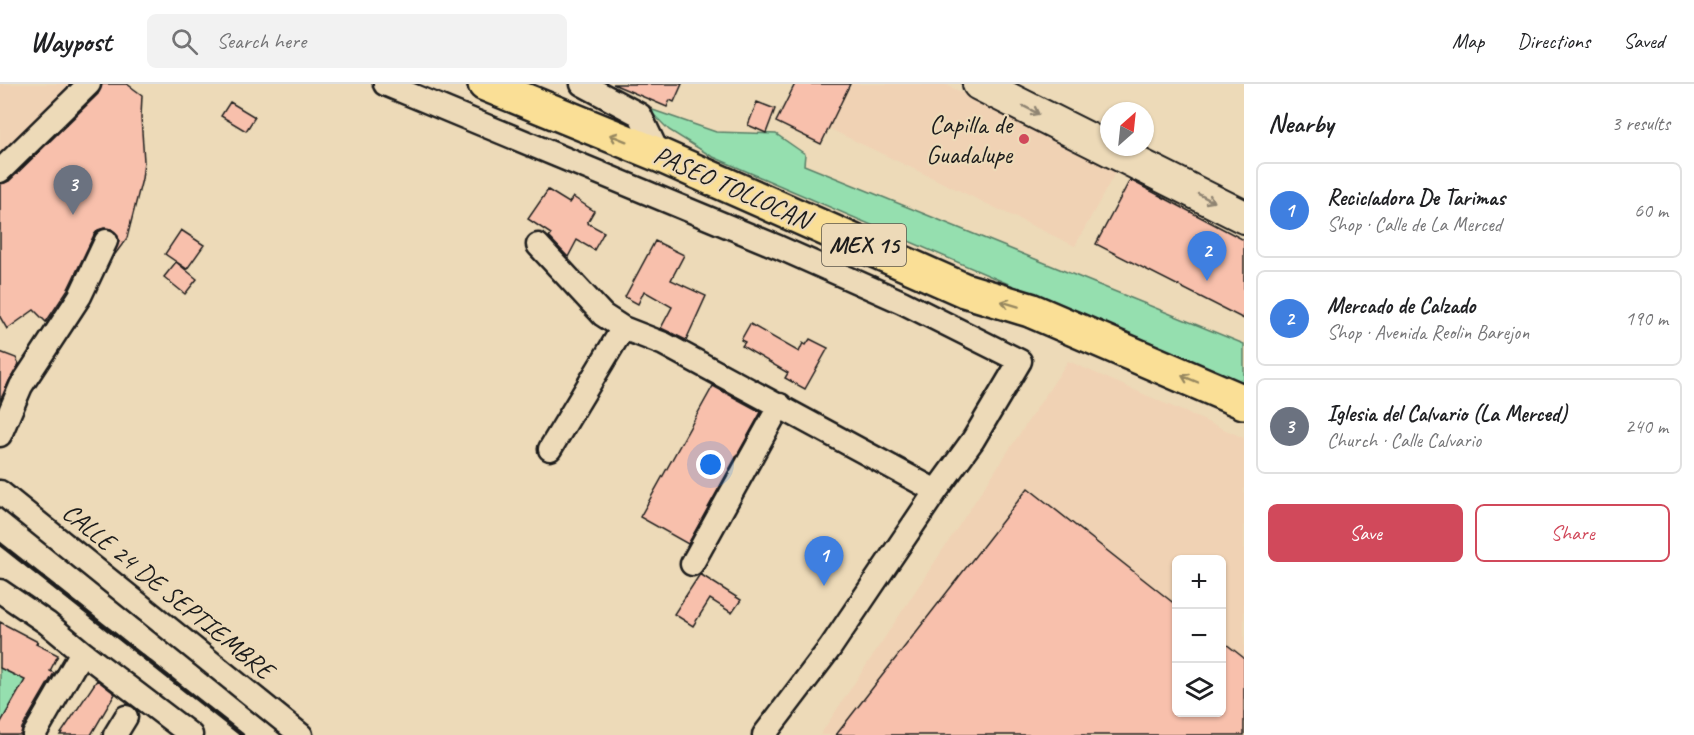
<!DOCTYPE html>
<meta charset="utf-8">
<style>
:root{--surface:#fff;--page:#f2f2f2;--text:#202124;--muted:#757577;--line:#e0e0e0;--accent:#d1495b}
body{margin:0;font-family:Caveat,sans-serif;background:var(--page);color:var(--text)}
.controls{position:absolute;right:18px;bottom:18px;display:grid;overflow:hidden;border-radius:9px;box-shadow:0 2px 4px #0004}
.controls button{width:54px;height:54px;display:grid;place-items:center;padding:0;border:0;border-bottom:2px solid var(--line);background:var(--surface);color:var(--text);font:30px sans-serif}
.compass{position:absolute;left:1100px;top:18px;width:54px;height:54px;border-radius:50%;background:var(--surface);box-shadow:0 2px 4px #0004;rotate:27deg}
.you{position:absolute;left:711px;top:381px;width:21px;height:21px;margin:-15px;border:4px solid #fff;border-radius:50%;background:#1a73e8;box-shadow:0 0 0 9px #1a73e833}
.badge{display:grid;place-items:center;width:39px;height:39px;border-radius:50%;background:var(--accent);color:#fff;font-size:20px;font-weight:700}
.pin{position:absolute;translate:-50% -50px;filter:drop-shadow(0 2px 3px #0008)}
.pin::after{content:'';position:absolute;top:32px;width:21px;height:18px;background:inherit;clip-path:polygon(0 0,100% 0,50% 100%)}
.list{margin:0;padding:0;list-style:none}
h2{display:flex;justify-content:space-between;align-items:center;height:78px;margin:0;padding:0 24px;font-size:26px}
h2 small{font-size:20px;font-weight:400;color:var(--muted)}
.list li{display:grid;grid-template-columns:39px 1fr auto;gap:18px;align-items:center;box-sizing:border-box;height:96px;margin:0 12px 12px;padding:0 12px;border:2px solid var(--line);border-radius:9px}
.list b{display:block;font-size:22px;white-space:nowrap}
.list p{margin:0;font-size:20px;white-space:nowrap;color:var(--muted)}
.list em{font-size:20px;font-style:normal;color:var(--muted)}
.actions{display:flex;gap:12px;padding:18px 24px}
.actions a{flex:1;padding:14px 0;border:2px solid var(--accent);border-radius:9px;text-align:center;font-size:21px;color:var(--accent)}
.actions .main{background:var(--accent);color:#fff}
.icon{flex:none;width:33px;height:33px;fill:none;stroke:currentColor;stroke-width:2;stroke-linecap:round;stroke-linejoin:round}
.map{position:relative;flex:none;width:1244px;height:651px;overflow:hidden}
header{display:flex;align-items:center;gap:36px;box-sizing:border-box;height:84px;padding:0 30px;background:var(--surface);border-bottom:2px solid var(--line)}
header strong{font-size:28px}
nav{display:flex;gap:33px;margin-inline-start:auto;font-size:21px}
.search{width:420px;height:54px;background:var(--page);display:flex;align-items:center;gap:15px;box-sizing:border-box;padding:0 21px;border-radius:9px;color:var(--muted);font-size:22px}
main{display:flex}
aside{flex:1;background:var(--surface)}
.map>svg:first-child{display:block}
.built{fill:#f0d2b4;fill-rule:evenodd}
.green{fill:#95dfaf;stroke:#587e66;stroke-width:1.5}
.building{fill:#f8c0ac;stroke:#1c1c1c;stroke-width:1.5}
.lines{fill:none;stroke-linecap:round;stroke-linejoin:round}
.minor-casing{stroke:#1c1c1c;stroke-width:27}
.secondary-casing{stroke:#1c1c1c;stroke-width:36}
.trunk-casing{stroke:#1c1c1c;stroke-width:38}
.minor{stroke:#eddab8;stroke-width:22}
.secondary{stroke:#eddab8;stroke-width:32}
.trunk{stroke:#fadf96;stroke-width:33}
.rail{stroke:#1c1c1c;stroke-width:4.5}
.oneway{stroke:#8f8472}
.oneway2{stroke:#96875f}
.poi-dot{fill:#d1495b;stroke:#eddab8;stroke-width:2}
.labels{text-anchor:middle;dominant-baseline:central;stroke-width:4.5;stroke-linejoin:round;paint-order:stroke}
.shield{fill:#eddab8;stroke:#5b554b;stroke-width:1.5}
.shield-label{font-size:24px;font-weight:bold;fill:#1c1c1c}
.poi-label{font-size:26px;fill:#1c1c1c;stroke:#eddab8;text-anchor:end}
.street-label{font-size:26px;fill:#1c1c1c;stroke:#eddab8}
</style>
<header>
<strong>Waypost</strong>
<div class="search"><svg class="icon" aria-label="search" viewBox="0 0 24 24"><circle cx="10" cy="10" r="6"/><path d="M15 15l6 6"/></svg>Search here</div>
<nav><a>Map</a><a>Directions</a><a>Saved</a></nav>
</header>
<main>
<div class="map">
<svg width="1244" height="651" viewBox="0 0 1244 651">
<rect width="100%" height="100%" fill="#eddab8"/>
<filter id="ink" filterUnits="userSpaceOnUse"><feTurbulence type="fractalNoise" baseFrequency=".0167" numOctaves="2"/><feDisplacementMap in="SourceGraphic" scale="12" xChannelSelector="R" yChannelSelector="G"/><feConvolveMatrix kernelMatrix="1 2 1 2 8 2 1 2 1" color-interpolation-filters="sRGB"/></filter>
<g filter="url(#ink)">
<path class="built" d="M0 0H77L0 80Z
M850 0H945L1116 87 1075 162 828 44Z
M1068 277 1244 354V651H820ZM1176 476H1222V628H1176Z"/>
<path class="green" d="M647 24 716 48 776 50 805 70 804 81 1244 260V300L1034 211 711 72 669 46Z
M0 584 25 596 0 640Z"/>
<path class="building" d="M102 0H127L142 11 141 33 144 77 142 95 127 154 113 173 119 156 117 150 111 145 104 144 98 146 94 151 68 205 46 238 34 226 7 245 0 233V100L9 97 98 10Z
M613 0H682L674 18 670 16 667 23Z
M795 0H850L821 60 776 38Z
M230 18 255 33 246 47 221 32Z
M757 18 775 25 766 49 748 41Z
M1130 96 1244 156V235L1096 160Z
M548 106 569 119 573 113 594 127 587 139 604 148 594 166 577 156 568 173 549 153 551 150 528 135Z
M181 146 204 161 187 185 165 170Z
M655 157 684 171 671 196 706 212 686 256 661 244 672 223 644 207 638 220 625 213Z
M176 178 197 195 185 210 164 193Z
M750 240 799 268 803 259 806 261 810 255 828 264 805 305 785 294 788 289 742 262 745 258 741 256Z
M0 268 16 274 19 280 9 297 0 317Z
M713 302 761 328 688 460 640 433Z
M1028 404 1176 521V628H1221V556L1244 574V651H836Z
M700 490 741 516 732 529 710 515 693 542 674 530Z
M0 538 38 558 36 560 58 571 50 587 54 589 22 644 21 651H0V640L25 596 0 584Z
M97 596 115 610 91 651H60Z"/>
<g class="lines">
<defs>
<path id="minor" d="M385 0 778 163 902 218 1020 277 973 356 936 407 830 564 764 651
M582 0 640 31 659 71
M0 87 89 0
M538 161 603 231 623 244 664 260 936 407
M0 351 21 302 80 212 106 157
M550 365 623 244
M0 408 301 651
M692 480 780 321
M0 507 47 539 82 568 191 651
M34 651 82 568
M115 651 126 633"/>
<path id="secondary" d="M979 0 1244 133"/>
<path id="trunk" d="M485 0 659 71 964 206 1030 226 1244 318"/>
</defs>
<use href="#minor" class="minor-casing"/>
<use href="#secondary" class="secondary-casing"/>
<use href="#trunk" class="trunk-casing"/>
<use href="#minor" class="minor"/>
<use href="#secondary" class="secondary"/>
<use href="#trunk" class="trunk"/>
<path class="rail" d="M0 460 242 651"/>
</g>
<defs><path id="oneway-shaft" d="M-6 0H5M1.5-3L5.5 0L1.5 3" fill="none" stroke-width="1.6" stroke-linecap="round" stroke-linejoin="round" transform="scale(1.5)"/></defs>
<g class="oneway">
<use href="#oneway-shaft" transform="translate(1031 26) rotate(27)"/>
<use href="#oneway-shaft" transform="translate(1206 114) rotate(27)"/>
</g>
<g class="oneway2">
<use href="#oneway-shaft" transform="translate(618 54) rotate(-158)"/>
<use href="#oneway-shaft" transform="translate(1010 220) rotate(-163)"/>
<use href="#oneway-shaft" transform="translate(1190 295) rotate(-157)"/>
</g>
</g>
<circle class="poi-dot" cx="1024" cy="55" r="6"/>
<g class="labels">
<rect class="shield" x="822" y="140" width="84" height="42" rx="4.5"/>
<g class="shield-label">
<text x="864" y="161">MEX 15</text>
</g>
<g class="poi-label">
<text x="1012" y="40">Capilla de<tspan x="1012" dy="30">Guadalupe</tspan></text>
</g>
<g class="street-label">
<text transform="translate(732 103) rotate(24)">PASEO TOLLOCAN</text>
<text transform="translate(168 507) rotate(39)">CALLE 24 DE SEPTIEMBRE</text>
</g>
</g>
</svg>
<div class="controls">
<button>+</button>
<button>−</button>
<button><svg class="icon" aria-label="layers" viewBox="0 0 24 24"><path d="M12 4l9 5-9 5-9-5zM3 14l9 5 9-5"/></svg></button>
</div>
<svg class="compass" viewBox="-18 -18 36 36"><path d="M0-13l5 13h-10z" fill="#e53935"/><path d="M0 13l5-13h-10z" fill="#757577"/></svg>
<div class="you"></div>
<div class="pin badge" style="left:824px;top:502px;background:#3f7fe0">1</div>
<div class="pin badge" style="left:1207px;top:197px;background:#3f7fe0">2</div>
<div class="pin badge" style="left:73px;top:131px;background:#6b7280">3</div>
</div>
<aside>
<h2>Nearby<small>3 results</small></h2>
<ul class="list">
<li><span class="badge" style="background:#3f7fe0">1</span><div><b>Recicladora De Tarimas</b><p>Shop · Calle de La Merced</p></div><em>60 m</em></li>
<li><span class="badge" style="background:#3f7fe0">2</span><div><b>Mercado de Calzado</b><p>Shop · Avenida Reolin Barejon</p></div><em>190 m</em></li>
<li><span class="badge" style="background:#6b7280">3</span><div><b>Iglesia del Calvario (La Merced)</b><p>Church · Calle Calvario</p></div><em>240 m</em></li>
</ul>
<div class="actions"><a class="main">Save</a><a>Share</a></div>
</aside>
</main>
